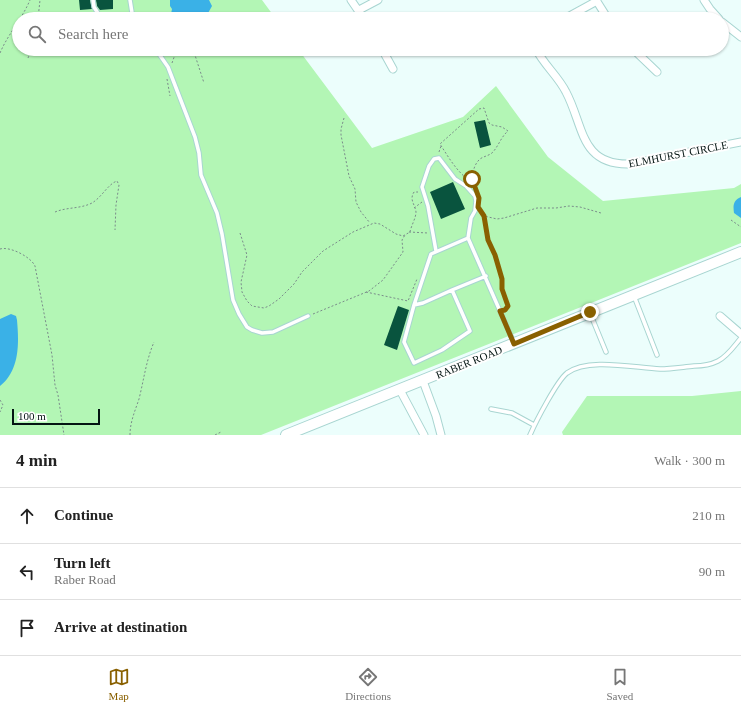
<!DOCTYPE html>
<meta charset="utf-8">
<style>
:root{--surface:#fff;--page:#f6f6f6;--text:#222;--muted:#767676;--line:#e0e0e0;--accent:#896000}
body{margin:0;font-family:Georgia,serif;background:var(--page);color:var(--text)}
.scale{position:absolute;left:12px;bottom:10px;width:88px;box-sizing:border-box;padding-left:4px;border:2px solid #041513;border-top:0;font-size:11px;line-height:14px;white-space:nowrap;color:#041513;-webkit-text-stroke:3px #fff;paint-order:stroke}
.stop{position:absolute;width:12px;height:12px;margin:-9px;border:3px solid #896000;border-radius:50%;background:#fff}
.stop.end{background:#896000;border-color:#fff;box-shadow:0 1px 4px #0008}
.list{margin:0;padding:0;list-style:none}
h2{display:flex;justify-content:space-between;align-items:center;height:52px;margin:0;padding:0 16px;font-size:17px}
h2 small{font-size:13px;font-weight:400;color:var(--muted)}
.list li{display:grid;grid-template-columns:26px 1fr auto;gap:12px;align-items:center;box-sizing:border-box;height:56px;padding:0 16px;border-top:1px solid var(--line)}
.list b{display:block;font-size:15px;white-space:nowrap}
.list p{margin:0;font-size:13px;white-space:nowrap;color:var(--muted)}
.list em{font-size:13px;font-style:normal;color:var(--muted)}
.icon{flex:none;width:22px;height:22px;fill:none;stroke:currentColor;stroke-width:2;stroke-linecap:round;stroke-linejoin:round}
.map{position:relative;flex:none;width:741px;height:435px;overflow:hidden}
.search{position:absolute;background:var(--surface);box-shadow:0 1px 3px #0004;left:12px;right:12px;top:12px;height:44px;display:flex;align-items:center;gap:10px;box-sizing:border-box;padding:0 14px;border-radius:22px;color:var(--muted);font-size:15px}
.sheet{height:220px;background:var(--surface)}
nav{display:flex;justify-content:space-around;align-items:center;box-sizing:border-box;height:56px;border-top:1px solid var(--line);background:var(--surface);font-size:11px;color:var(--muted)}
nav a{display:grid;justify-items:center;gap:2px}
nav .on{color:var(--accent)}
.map>svg:first-child{display:block}
.green{fill:#b3f6b5}
.water{fill:#3ab1e7}
.building{fill:#09543e}
.lines{fill:none;stroke-linecap:round;stroke-linejoin:round}
.lane-casing{stroke:#a8d5d1;stroke-width:5.5}
.street-casing{stroke:#a8d5d1;stroke-width:9}
.secondary-casing{stroke:#a8d5d1;stroke-width:12}
.path{stroke:#7a8c8a;stroke-width:1;stroke-dasharray:2 2;stroke-linecap:butt}
.lane{stroke:#fff;stroke-width:3.5}
.street{stroke:#fff;stroke-width:7}
.secondary{stroke:#fff;stroke-width:10}
.route{stroke:#896000;stroke-width:5}
.labels{text-anchor:middle;dominant-baseline:central;stroke-width:4;stroke-linejoin:round;paint-order:stroke}
.street-label{font-size:11px;fill:#041513;stroke:#fff}
</style>
<div class="map">
<svg width="741" height="435" viewBox="0 0 741 435">
<rect width="100%" height="100%" fill="#ecfefc"/>
<path class="green" d="M0 0H262L276 19H19V49H298L372 148 463 117 496 86 548 157 603 201 734 188 741 184V243L261 435H0Z
M741 391V435H563L562 432 587 396H692Z"/>
<path class="water" d="M170 0H209L212 6 207 15H200C195 9 187 13 183 19H170L172 9 170 6Z
M741 197V218L734 213C733 206 733 200 741 197Z
M11 314 16 316 17 320C19 343 20 370 0 386V319Z"/>
<path class="building" d="M79 0H90L92 9 80 10Z
M96 0H113V9L100 10 97 6Z
M485 120 491 145 480 148 474 122Z
M453 182 465 209 441 219 430 192Z
M398 306 409 310 397 350 384 345Z"/>
<g class="lines">
<defs>
<path id="lane" d="M93 0 94 7 99 15 117 19
M130 0 133 19
M153 49 159 54 168 67 195 137 199 153 201 175 217 213 222 234 233 300 239 314 247 327 252 330 262 333 273 332 308 316
M436 251 428 206 422 187 429 166 434 159 439 158 455 179 466 186 475 196 476 201 475 211 471 218 468 238
M486 276 452 290 470 331 442 350 414 363 404 342 414 305 431 254 468 238 514 343
M634 296 657 355
M414 305 423 303 452 290
M590 313 606 352
M491 409 512 413 534 425
M530 435C536 421 557 381 567 373 588 357 635 368 660 369 671 369 683 367 694 366 702 366 710 365 718 361 728 356 734 346 741 338"/>
<path id="street" d="M351 0 364 19
M596 0 608 19
M704 0 710 9 719 19
M359 10 378 0
M564 19 597 1
M722 22 741 37
M382 49 393 69
M536 49C544 65 558 76 566 92 584 126 580 165 629 164L741 142
M633 49 657 72
M720 316 741 334
M423 381 436 416 441 435
M400 390 424 435"/>
<path id="secondary" d="M286 435 741 252"/>
</defs>
<use href="#lane" class="lane-casing"/>
<use href="#street" class="street-casing"/>
<use href="#secondary" class="secondary-casing"/>
<path class="path" d="M38 19 40 0
M193 49 204 83
M0 53C8 34 22 19 30 0
M28 58 32 49
M172 63 177 49
M167 79 170 96
M344 118 341 129V135L349 176 355 189 356 202 361 212 370 223
M439 152 441 146
M473 183C458 174 449 158 440 144L479 109 484 108 489 123 492 125 502 127 508 131C501 137 499 145 493 152 489 156 484 156 480 159 472 166 471 180 475 188
M414 208 422 202
M55 212C67 207 80 209 92 203 102 197 108 184 117 181L119 185 116 205 115 230
M480 212 484 216
M731 220 741 227
M409 232 428 233
M240 233 247 255 241 282 242 292 247 301 252 306 264 308 269 306 279 299 294 284 302 272 323 251 353 232 374 223 380 224 396 234 403 236 410 232C411 226 416 218 416 212 415 204 409 200 414 192H418
M0 249C10 246 31 257 35 266L52 355 55 385 58 395 64 435
M366 292 408 301 417 279
M505 309 508 306 502 289V279L495 255 488 240 484 216 497 219 504 218 537 208H556L569 206 580 207 601 213
M313 314 369 291 383 280 403 252 402 240 405 235
M0 400 3 405 0 412
M130 435C130 422 135 411 139 399 144 379 146 361 154 342
M215 435 221 432"/>
<use href="#lane" class="lane"/>
<use href="#street" class="street"/>
<use href="#secondary" class="secondary"/>
</g>
<g class="lines">
<path class="route" d="M472 179 479 198 478 207 484 216 488 240 495 255 502 279V289L508 306 505 310 500 311 514 344 590 312"/>
</g>
<g class="labels">
<g class="street-label">
<text transform="translate(678 154) rotate(-11)">ELMHURST CIRCLE</text>
<text transform="translate(469 362) rotate(-22)">RABER ROAD</text>
</g>
</g>
</svg>
<div class="scale">100 m</div>
<div class="stop" style="left:472px;top:179px"></div>
<div class="stop end" style="left:590px;top:312px"></div>
<div class="search"><svg class="icon" aria-label="search" viewBox="0 0 24 24"><circle cx="10" cy="10" r="6"/><path d="M15 15l6 6"/></svg>Search here</div>
</div>
<section class="sheet">
<h2>4 min<small>Walk · 300 m</small></h2>
<ul class="list">
<li><svg class="icon" aria-label="ahead" viewBox="0 0 24 24"><path d="M12 20V5M6 11l6-6 6 6"/></svg><div><b>Continue</b></div><em>210 m</em></li>
<li><svg class="icon" aria-label="left" viewBox="0 0 24 24"><path d="M17 20v-9H6M10 6l-5 5 5 5"/></svg><div><b>Turn left</b><p>Raber Road</p></div><em>90 m</em></li>
<li><svg class="icon" aria-label="arrive" viewBox="0 0 24 24"><path d="M6 21V4h12l-3 4 3 4H6"/></svg><div><b>Arrive at destination</b></div></li>
</ul>
</section>
<nav>
<a class="on"><svg class="icon" aria-label="map" viewBox="0 0 24 24"><path d="M3 6l6-2 6 2 6-2v14l-6 2-6-2-6 2zM9 4v14M15 6v14"/></svg>Map</a>
<a><svg class="icon" aria-label="directions" viewBox="0 0 24 24"><path d="M12 3l9 9-9 9-9-9zM9 14v-3h6M13 9l2 2-2 2"/></svg>Directions</a>
<a><svg class="icon" aria-label="saved" viewBox="0 0 24 24"><path d="M7 4h10v16l-5-4-5 4z"/></svg>Saved</a>
</nav>
